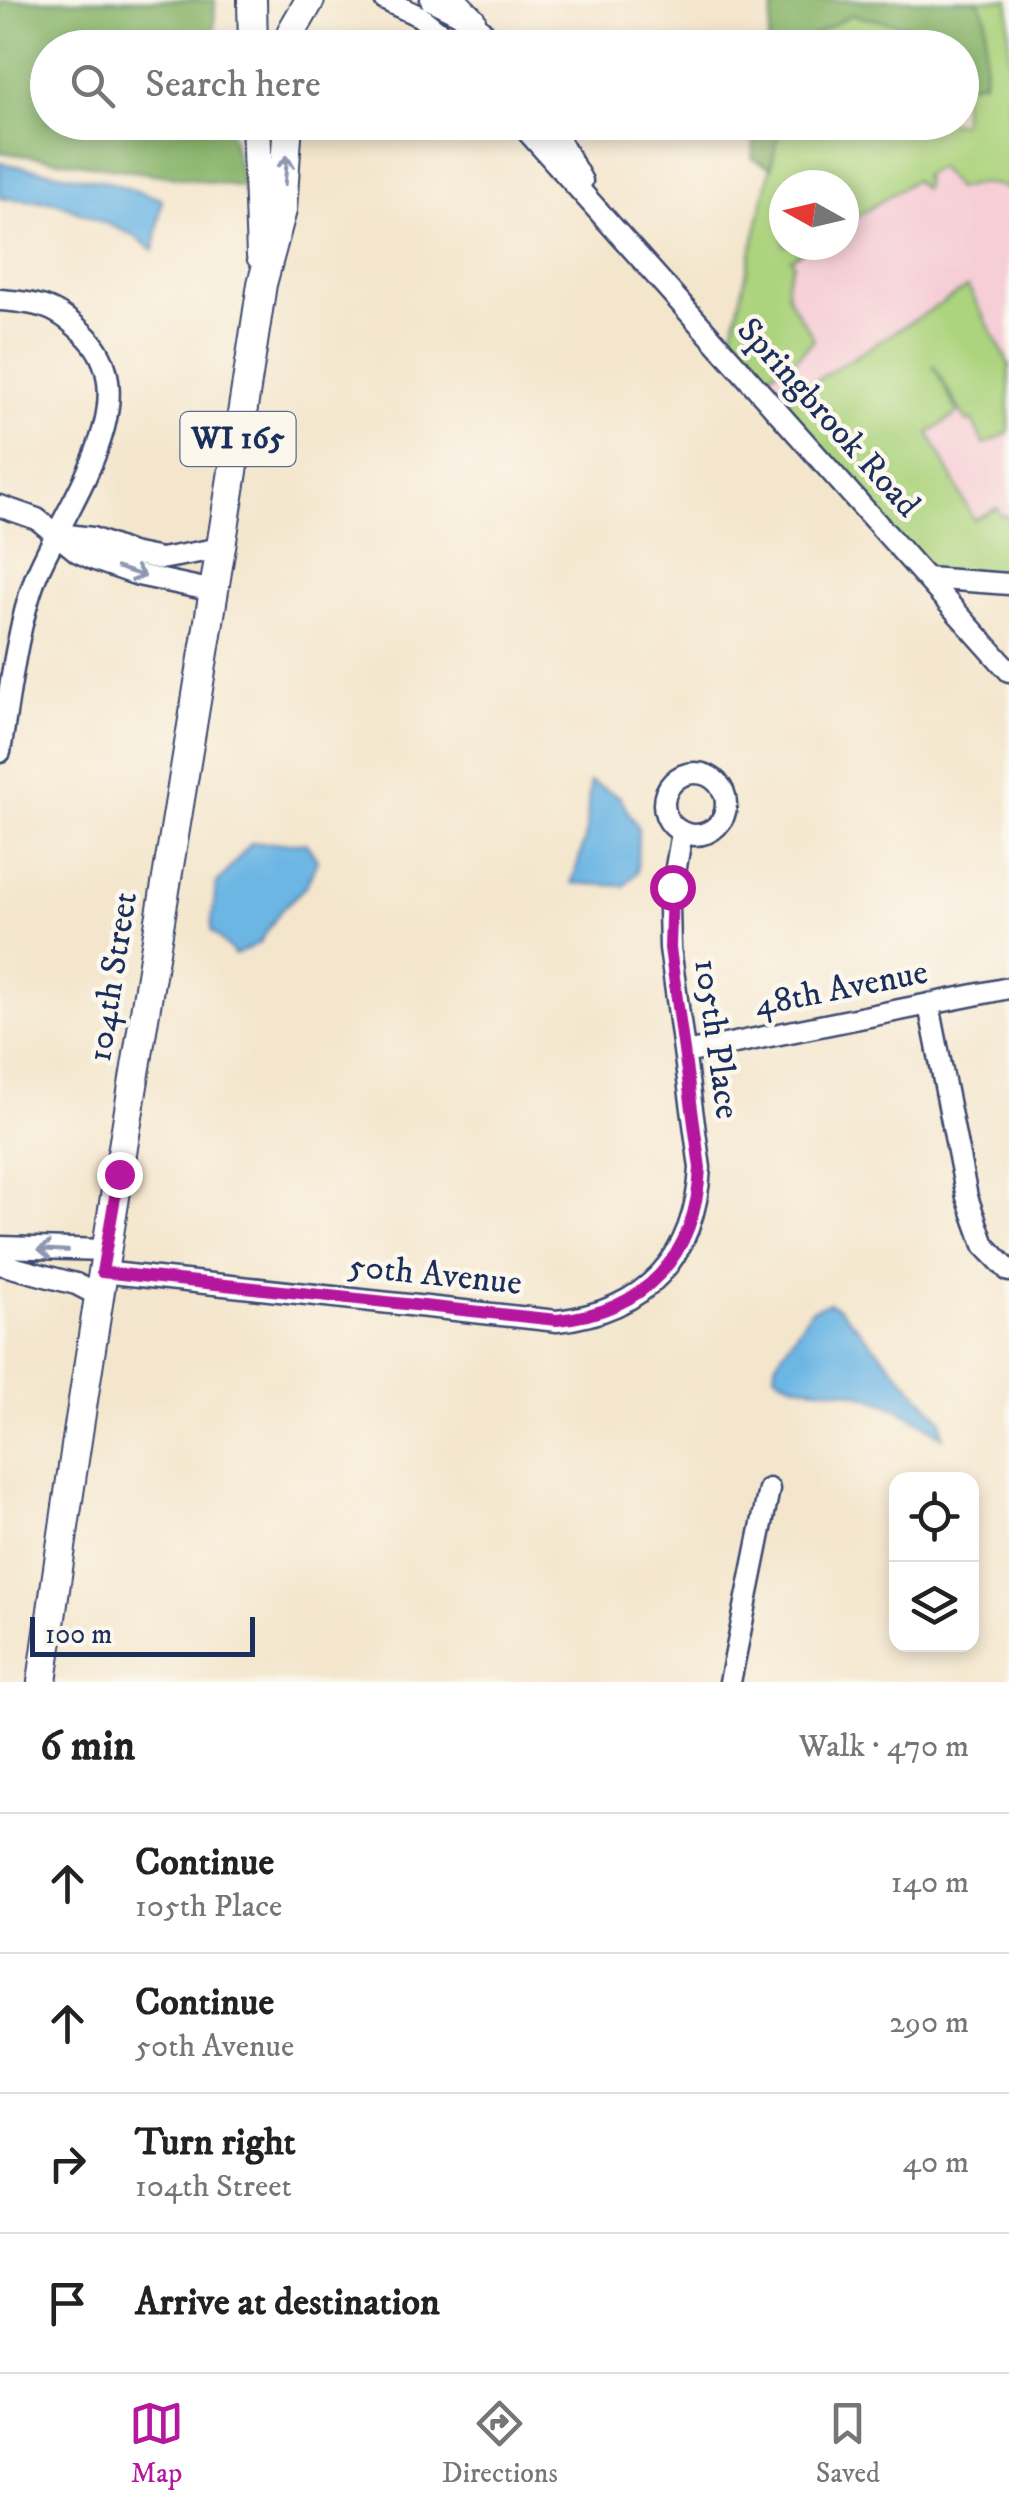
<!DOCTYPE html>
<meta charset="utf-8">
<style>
:root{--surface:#fff;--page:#f2f2f2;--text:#222;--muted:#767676;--line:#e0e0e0;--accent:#b5179e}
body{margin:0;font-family:"IM FELL DW Pica",serif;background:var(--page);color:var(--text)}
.controls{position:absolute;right:30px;bottom:30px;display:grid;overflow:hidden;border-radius:20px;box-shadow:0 5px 15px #0003}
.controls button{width:90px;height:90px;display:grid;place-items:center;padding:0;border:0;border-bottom:2px solid var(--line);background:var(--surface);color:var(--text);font:50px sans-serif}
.compass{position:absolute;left:769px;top:170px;width:90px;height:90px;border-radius:50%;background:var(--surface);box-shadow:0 5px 15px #0003;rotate:278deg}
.scale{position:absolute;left:30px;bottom:25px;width:225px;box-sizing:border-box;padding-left:10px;border:5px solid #1b2f5e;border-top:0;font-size:28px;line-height:35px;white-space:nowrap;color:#1b2f5e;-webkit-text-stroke:8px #fbf7ec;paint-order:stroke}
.stop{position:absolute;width:30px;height:30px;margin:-22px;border:8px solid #b5179e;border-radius:50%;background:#fff}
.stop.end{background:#b5179e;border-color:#fff;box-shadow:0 2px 10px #0008}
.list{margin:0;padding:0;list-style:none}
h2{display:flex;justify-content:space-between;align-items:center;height:130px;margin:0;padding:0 40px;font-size:42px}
h2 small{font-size:32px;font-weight:400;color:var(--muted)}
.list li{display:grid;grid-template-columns:65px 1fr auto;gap:30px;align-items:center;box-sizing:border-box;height:140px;padding:0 40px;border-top:2px solid var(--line)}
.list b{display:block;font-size:38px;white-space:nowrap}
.list p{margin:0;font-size:32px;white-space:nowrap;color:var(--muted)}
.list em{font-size:32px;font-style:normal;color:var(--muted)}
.icon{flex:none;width:55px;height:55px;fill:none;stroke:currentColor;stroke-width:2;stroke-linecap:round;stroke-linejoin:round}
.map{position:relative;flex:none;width:1009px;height:1682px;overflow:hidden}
.search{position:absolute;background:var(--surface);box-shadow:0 5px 15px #0003;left:30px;right:30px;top:30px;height:110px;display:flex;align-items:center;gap:25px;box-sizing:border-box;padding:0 35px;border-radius:55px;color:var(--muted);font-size:38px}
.sheet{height:690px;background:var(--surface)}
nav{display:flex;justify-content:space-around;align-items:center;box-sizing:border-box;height:140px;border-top:2px solid var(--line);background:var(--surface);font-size:28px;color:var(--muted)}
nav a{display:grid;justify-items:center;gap:5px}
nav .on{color:var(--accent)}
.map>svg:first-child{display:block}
.built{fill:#f6cfd6;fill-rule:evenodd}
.green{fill:#acd37d;stroke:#64816e;stroke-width:2.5}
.forest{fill:#89b56c;stroke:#527265;stroke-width:2.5}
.water{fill:#6cb6e4;stroke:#4472a1;stroke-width:2.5}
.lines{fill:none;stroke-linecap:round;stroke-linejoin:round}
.minor-casing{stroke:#3c4a6f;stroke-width:25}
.major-casing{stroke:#3c4a6f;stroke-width:32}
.minor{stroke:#fff;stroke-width:20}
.major{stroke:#fff;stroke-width:28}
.oneway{stroke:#8d97ae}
.route{stroke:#b5179e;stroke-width:12}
.labels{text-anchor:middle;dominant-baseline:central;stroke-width:9;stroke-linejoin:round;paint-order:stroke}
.shield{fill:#fbf7ec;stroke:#5e6b89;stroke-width:2.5}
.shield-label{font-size:32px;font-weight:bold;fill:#1b2f5e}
.street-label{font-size:35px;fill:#1b2f5e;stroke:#fbf7ec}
</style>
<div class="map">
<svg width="1009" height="1682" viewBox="0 0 1009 1682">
<rect width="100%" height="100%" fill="#fbf7ec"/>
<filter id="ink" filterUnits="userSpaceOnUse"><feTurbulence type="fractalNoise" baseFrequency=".01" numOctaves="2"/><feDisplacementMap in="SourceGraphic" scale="20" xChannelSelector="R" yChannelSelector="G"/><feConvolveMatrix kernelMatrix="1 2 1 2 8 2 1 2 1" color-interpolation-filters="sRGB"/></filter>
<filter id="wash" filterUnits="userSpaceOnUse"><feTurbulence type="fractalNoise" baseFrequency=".0048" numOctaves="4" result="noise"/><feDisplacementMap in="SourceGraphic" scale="40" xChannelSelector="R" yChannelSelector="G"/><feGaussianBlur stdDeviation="2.25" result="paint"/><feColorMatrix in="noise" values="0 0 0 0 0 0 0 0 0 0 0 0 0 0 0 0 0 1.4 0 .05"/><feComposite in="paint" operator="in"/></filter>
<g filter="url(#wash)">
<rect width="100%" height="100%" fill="#f4e6cd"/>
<path class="built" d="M1009 15V584L927 578 727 355 781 123 962 122V85L984 80 986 16ZM784 185H844V245H784Z"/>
<path class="green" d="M978 0H1009V190C990 181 977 182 957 189L938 167 923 176 926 183 923 189 914 180 844 225V185H784V245H812L791 259 794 264C774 298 801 311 814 340L791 363 763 376 730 344 781 123 962 122V85L984 80 986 16Z
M850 15 936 31 939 47 798 48 799 43Z
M968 287 1009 364V432L984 445 972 420 967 422 933 365 958 413 929 433 974 520 997 508 1001 515 1009 517V584L927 578 785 408 791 396Z"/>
<path class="forest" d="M0 0H215L214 47 48 48V122L228 123 244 187 0 152Z
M774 0H978L986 16 984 81 962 85V48L939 47 936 31 851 15 800 43 798 47H767Z
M757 123H781L771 168 752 158Z"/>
<path class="water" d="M0 163 108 182 162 199 154 250 131 234 56 202 0 198Z
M590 782 619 796 638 828 637 872 624 886 572 883 586 835Z
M251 843H306L317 860 306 886 281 910 259 943 235 955 211 930 216 885Z
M828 1303 839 1308 941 1419 943 1437C916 1418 891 1403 859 1394 832 1386 798 1392 775 1374L776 1362 811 1310Z"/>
</g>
<g filter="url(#ink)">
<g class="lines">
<defs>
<path id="minor" d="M385 0 419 16 459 48
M431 0 471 20 499 48
M519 122 1009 671
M549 122 582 181
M0 300C42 303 58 307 88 338 149 403 59 515 35 579 16 632 9 697 0 752
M0 506 37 519 78 552 95 560 138 575 214 591
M59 534 92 538 131 553 161 559 221 548
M927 578 1009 584
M664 804a31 31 0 1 1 62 0a31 31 0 1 1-62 0Z
M929 1005 967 1197 984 1245 1009 1271
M685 1053 1009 988
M0 1247 106 1250
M0 1264 76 1284 99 1296
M102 1272 557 1321C646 1311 695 1257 700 1168L670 948 669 908 682 832
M730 1682 769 1489"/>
<path id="major" d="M252 0 253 48
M451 0 471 20
M289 48 292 31 310 0
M256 122 261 256
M42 1682C106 1215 192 751 262 284L282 210 288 122"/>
</defs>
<use href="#minor" class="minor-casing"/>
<use href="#major" class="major-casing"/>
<use href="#minor" class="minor"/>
<use href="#major" class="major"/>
</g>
<defs><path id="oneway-shaft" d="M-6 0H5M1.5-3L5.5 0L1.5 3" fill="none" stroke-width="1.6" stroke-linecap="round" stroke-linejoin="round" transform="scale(2.5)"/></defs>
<g class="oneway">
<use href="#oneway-shaft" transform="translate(286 170) rotate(-85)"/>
<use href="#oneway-shaft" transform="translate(131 572) rotate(18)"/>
<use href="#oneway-shaft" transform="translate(53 1250) rotate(-177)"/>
</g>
</g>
<g class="lines" filter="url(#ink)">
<path class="route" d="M119 1174 102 1272 557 1320C645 1312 696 1256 700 1168L670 948 672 887"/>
</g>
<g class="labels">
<rect class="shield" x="180.5" y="412" width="115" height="54" rx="8"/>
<g class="shield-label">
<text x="238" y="439">WI 165</text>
</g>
<g class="street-label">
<text transform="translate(828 418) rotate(48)">Springbrook Road</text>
<text transform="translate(113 977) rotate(-81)">104th Street</text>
<text transform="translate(841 989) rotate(-11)">48th Avenue</text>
<text transform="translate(716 1039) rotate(82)">105th Place</text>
<text transform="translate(435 1275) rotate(6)">50th Avenue</text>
</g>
</g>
</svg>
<div class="controls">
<button><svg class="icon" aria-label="locate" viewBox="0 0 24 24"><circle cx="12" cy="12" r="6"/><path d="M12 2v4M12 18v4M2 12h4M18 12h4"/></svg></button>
<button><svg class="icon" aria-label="layers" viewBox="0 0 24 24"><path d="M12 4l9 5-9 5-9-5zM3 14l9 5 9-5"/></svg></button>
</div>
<svg class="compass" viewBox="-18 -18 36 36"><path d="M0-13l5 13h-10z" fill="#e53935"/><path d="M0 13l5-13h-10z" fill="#767676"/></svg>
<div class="scale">100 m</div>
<div class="stop" style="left:672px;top:887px"></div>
<div class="stop end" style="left:119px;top:1174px"></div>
<div class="search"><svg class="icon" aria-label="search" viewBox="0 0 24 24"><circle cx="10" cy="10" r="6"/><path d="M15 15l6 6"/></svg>Search here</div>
</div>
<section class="sheet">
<h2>6 min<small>Walk · 470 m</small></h2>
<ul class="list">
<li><svg class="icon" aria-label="ahead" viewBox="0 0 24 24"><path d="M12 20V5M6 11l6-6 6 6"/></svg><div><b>Continue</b><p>105th Place</p></div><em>140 m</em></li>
<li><svg class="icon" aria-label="ahead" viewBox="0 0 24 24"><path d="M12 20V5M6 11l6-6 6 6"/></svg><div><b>Continue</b><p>50th Avenue</p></div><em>290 m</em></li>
<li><svg class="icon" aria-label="right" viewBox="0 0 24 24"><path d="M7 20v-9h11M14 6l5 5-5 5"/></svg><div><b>Turn right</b><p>104th Street</p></div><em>40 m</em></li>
<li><svg class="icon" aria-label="arrive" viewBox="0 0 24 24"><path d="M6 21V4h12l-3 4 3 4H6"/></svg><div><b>Arrive at destination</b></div></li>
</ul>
</section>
<nav>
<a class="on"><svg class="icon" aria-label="map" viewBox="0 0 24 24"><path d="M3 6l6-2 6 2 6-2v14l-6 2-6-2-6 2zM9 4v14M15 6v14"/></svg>Map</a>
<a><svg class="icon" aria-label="directions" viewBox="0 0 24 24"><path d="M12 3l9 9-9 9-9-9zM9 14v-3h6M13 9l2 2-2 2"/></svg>Directions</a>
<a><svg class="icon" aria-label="saved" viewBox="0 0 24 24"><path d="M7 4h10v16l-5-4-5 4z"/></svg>Saved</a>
</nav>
